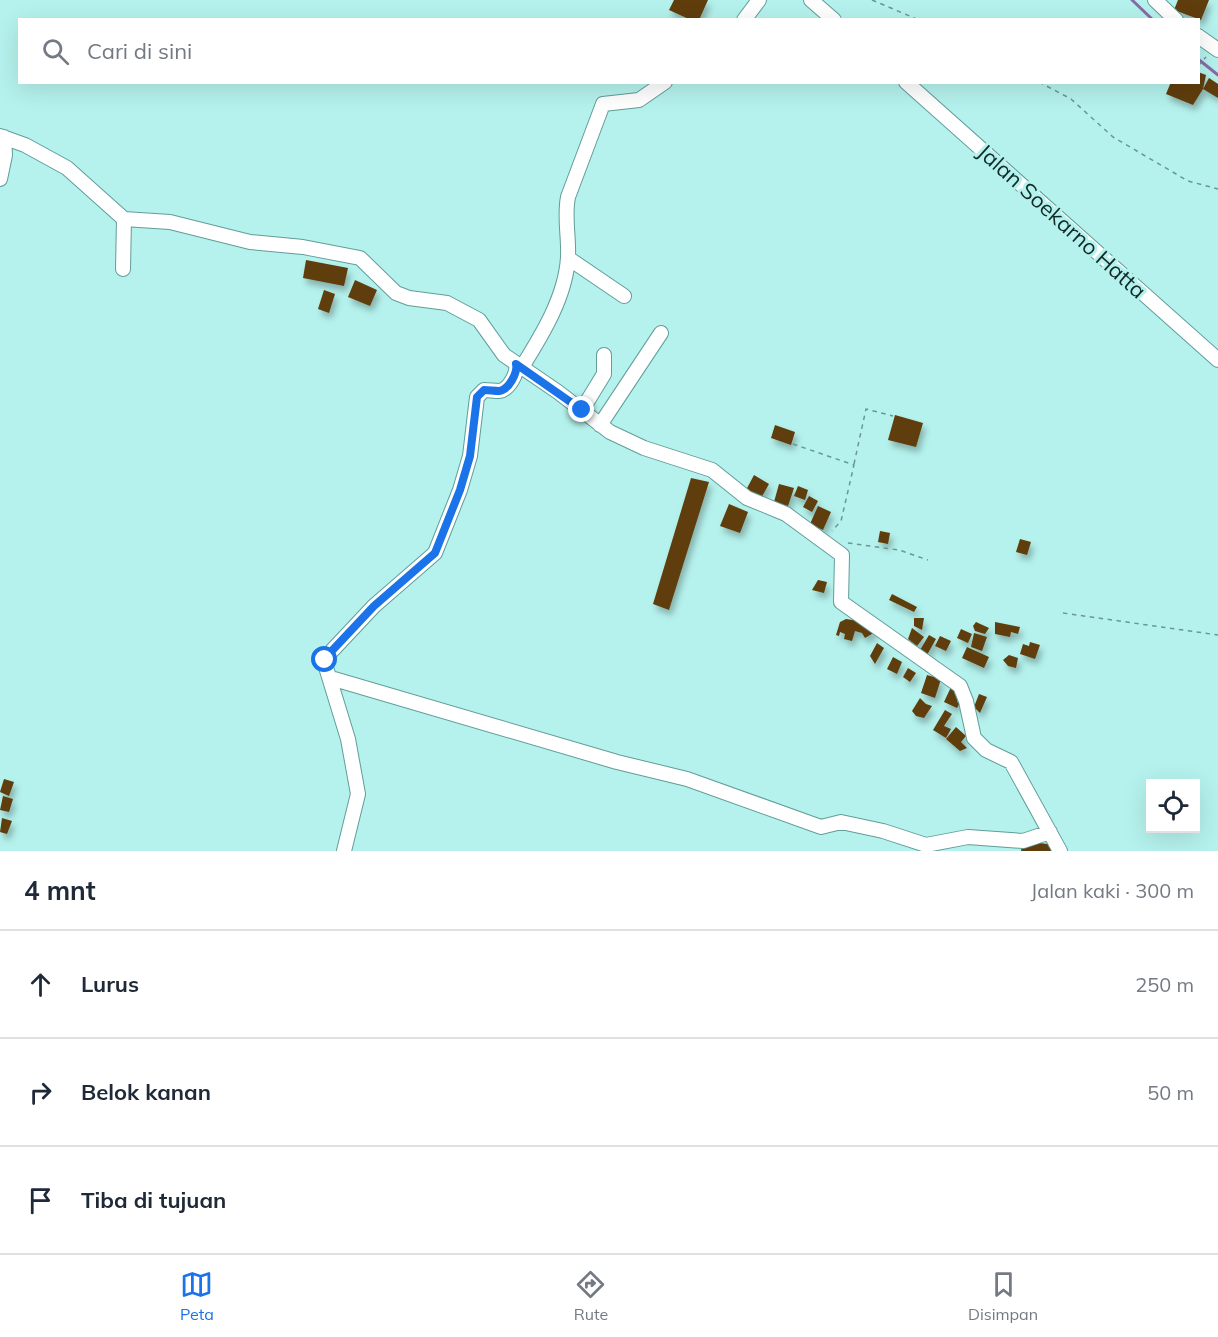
<!DOCTYPE html>
<html lang="id">
<meta charset="utf-8">
<style>
:root{--surface:#fff;--page:#f2f2f3;--text:#1f2937;--muted:#747a83;--line:#e0e1e3;--accent:#1a73e8}
body{margin:0;font-family:Mulish,sans-serif;background:var(--page);color:var(--text)}
.controls{position:absolute;right:18px;bottom:18px;display:grid;overflow:hidden;border-radius:0px;box-shadow:0 6px 24px #0002}
.controls button{width:54px;height:54px;display:grid;place-items:center;padding:0;border:0;border-bottom:2px solid var(--line);background:var(--surface);color:var(--text);font:30px sans-serif}
.stop{position:absolute;width:18px;height:18px;margin:-14px;border:4px solid #1a73e8;border-radius:50%;background:#fff}
.stop.end{background:#1a73e8;border-color:#fff;box-shadow:0 2px 6px #0008}
.list{margin:0;padding:0;list-style:none}
h2{display:flex;justify-content:space-between;align-items:center;height:78px;margin:0;padding:0 24px;font-size:26px}
h2 small{font-size:20px;font-weight:400;color:var(--muted)}
.list li{display:grid;grid-template-columns:39px 1fr auto;gap:18px;align-items:center;box-sizing:border-box;height:108px;padding:0 24px;border-top:2px solid var(--line)}
.list b{display:block;font-size:22px;white-space:nowrap}
.list em{font-size:20px;font-style:normal;color:var(--muted)}
.icon{flex:none;width:33px;height:33px;fill:none;stroke:currentColor;stroke-width:2;stroke-linecap:round;stroke-linejoin:round}
.map{position:relative;flex:none;width:1218px;height:851px;overflow:hidden}
.search{position:absolute;background:var(--surface);box-shadow:0 6px 24px #0002;left:18px;right:18px;top:18px;height:66px;display:flex;align-items:center;gap:15px;box-sizing:border-box;padding:0 21px;border-radius:0px;color:var(--muted);font-size:22px}
.sheet{height:402px;background:var(--surface)}
nav{display:flex;justify-content:space-around;align-items:center;box-sizing:border-box;height:84px;border-top:2px solid var(--line);background:var(--surface);font-size:16px;color:var(--muted)}
nav a{display:grid;justify-items:center;gap:3px}
nav .on{color:var(--accent)}
.map>svg:first-child{display:block}
.lines{fill:none;stroke-linecap:round;stroke-linejoin:round}
.stream{stroke:#876ba7;stroke-width:3}
.building{fill:#603d09;filter:url(#shadow)}
.minor-casing{stroke:#619d99;stroke-width:16}
.path{stroke:#6a9793;stroke-width:1.5;stroke-dasharray:4.5 4.5;stroke-linecap:butt}
.minor{stroke:#fff;stroke-width:14}
.route{stroke:#1a73e8;stroke-width:8}
.labels{text-anchor:middle;dominant-baseline:central;stroke-width:6;stroke-linejoin:round;paint-order:stroke}
.street-label{font-size:22px;fill:#112a28;stroke:#b5f2ed}
</style>
<div class="map">
<svg width="1218" height="851" viewBox="0 0 1218 851">
<defs>
<filter id="shadow"><feDropShadow dx="3" dy="5.5" stdDeviation="3" flood-color="#0004"/></filter>
</defs>
<rect width="100%" height="100%" fill="#b5f2ed"/>
<g class="lines">
<path class="stream" d="M1132 0 1153 20
M1198 59 1218 75"/>
</g>
<path class="building" d="M674 0H708L699 20H691L669 10Z
M1178 0H1209L1201 20 1174 10Z
M1198 72 1206 75 1203 89 1209 78 1218 84V98L1203 89 1193 105 1166 94 1171 82H1198Z
M306 260 348 268 344 286 303 278Z
M355 280 377 290 370 306 348 297Z
M324 290 335 294 329 313 318 309Z
M895 415 923 423 916 447 888 440Z
M775 425 795 432 791 445 771 438Z
M754 475 769 484 760 500 745 492Z
M691 478 709 482 669 610 653 604Z
M779 484 794 488 788 506 774 502Z
M798 486 808 490 805 500 794 496Z
M809 496 818 501 812 512 803 507Z
M729 504 748 512 740 533 720 526Z
M818 506 831 512 823 530 810 524Z
M880 531 890 533 888 544 878 542Z
M1020 539 1031 542 1027 555 1016 552Z
M818 580 827 582 824 593 812 590Z
M892 594 917 607 914 612 889 600Z
M914 618H924L922 630 914 626Z
M846 619 859 621 877 631 865 638 862 633 855 631 852 641 844 639 845 634 840 632 839 636 836 635 840 622Z
M976 622 989 628 985 634 975 631 973 626Z
M995 622 1020 627 1018 634 1011 632 1010 637 995 634Z
M912 628 924 637 917 646 908 639Z
M961 629 972 634 968 643 957 638Z
M974 633 987 637 982 651 971 647Z
M929 635 936 639 927 655 920 650Z
M940 636 951 641 946 651 935 646Z
M1030 642 1040 645 1035 659 1020 654 1023 644 1029 646Z
M877 643 884 648 875 664 870 656Z
M967 647 989 657 984 668 962 658Z
M1009 655 1018 658 1016 668 1008 666 1003 660Z
M893 657 902 662 897 674 887 669Z
M908 668 916 673 910 682 903 677Z
M927 675 941 679 935 698 921 693Z
M951 687 961 692 957 702 960 703 957 708 944 702Z
M979 694 987 697 980 713 974 707Z
M920 698 926 704 932 706 924 718 916 716 912 711Z
M945 710 952 714 944 726 951 729 946 738 933 730Z
M956 727 966 736 961 742 967 748 960 751 946 739Z
M4 779 14 782 9 796 0 792Z
M3 796 13 799 9 812 0 810Z
M2 818 12 821 7 834 0 832Z
M1023 841 1056 845 1055 851H1021Z"/>
<g class="lines">
<defs>
<path id="minor" d="M811 0 834 20
M1155 0 1176 20
M744 20 759 0
M1198 36 1218 50
M906 82 1218 360
M0 136 25 145 67 168 124 219 170 222 250 242 303 247 360 258 396 293 409 298 447 303 479 320 504 355 558 392 610 432 644 448 712 470 747 498 786 514 842 555 841 602 960 686 966 701 974 738 986 750 1011 762 1060 851
M0 179 5 155 4 137
M568 258 624 296
M123 269 124 219
M522 367C542 335 566 296 568 257 569 236 564 217 568 197L603 104 639 100 665 82
M582 410 604 374V355
M600 425 661 333
M332 682 334 679 617 762 687 779 821 827 841 822 883 831 926 845 968 837 1023 841 1050 832
M344 851 358 794 348 739 325 664 327 656 374 606 435 553 460 490 470 456 477 397 484 390C489 390 494 391 499 391 509 390 518 373 516 364"/>
</defs>
<use href="#minor" class="minor-casing"/>
<path class="path" d="M872 0 919 20
M1198 66 1206 57
M1039 82 1071 99 1113 137 1188 181 1218 189
M793 444 854 465 841 521 832 531
M854 464 866 409 893 416
M848 543 899 550 928 560
M1063 613 1218 635"/>
<use href="#minor" class="minor"/>
</g>
<g class="lines">
<path class="route" d="M325 660 327 656 374 606 435 553 460 490 470 456 477 397 484 390C489 390 494 391 499 391 509 390 518 372 516 364L582 410"/>
</g>
<g class="labels">
<g class="street-label">
<text transform="translate(1062 221) rotate(42)">Jalan Soekarno Hatta</text>
</g>
</g>
</svg>
<div class="controls">
<button><svg class="icon" aria-label="locate" viewBox="0 0 24 24"><circle cx="12" cy="12" r="6"/><path d="M12 2v4M12 18v4M2 12h4M18 12h4"/></svg></button>
</div>
<div class="stop" style="left:325px;top:660px"></div>
<div class="stop end" style="left:582px;top:410px"></div>
<div class="search"><svg class="icon" aria-label="search" viewBox="0 0 24 24"><circle cx="10" cy="10" r="6"/><path d="M15 15l6 6"/></svg>Cari di sini</div>
</div>
<section class="sheet">
<h2>4 mnt<small>Jalan kaki · 300 m</small></h2>
<ul class="list">
<li><svg class="icon" aria-label="ahead" viewBox="0 0 24 24"><path d="M12 20V5M6 11l6-6 6 6"/></svg><div><b>Lurus</b></div><em>250 m</em></li>
<li><svg class="icon" aria-label="right" viewBox="0 0 24 24"><path d="M7 20v-9h11M14 6l5 5-5 5"/></svg><div><b>Belok kanan</b></div><em>50 m</em></li>
<li><svg class="icon" aria-label="arrive" viewBox="0 0 24 24"><path d="M6 21V4h12l-3 4 3 4H6"/></svg><div><b>Tiba di tujuan</b></div></li>
</ul>
</section>
<nav>
<a class="on"><svg class="icon" aria-label="map" viewBox="0 0 24 24"><path d="M3 6l6-2 6 2 6-2v14l-6 2-6-2-6 2zM9 4v14M15 6v14"/></svg>Peta</a>
<a><svg class="icon" aria-label="directions" viewBox="0 0 24 24"><path d="M12 3l9 9-9 9-9-9zM9 14v-3h6M13 9l2 2-2 2"/></svg>Rute</a>
<a><svg class="icon" aria-label="saved" viewBox="0 0 24 24"><path d="M7 4h10v16l-5-4-5 4z"/></svg>Disimpan</a>
</nav>
